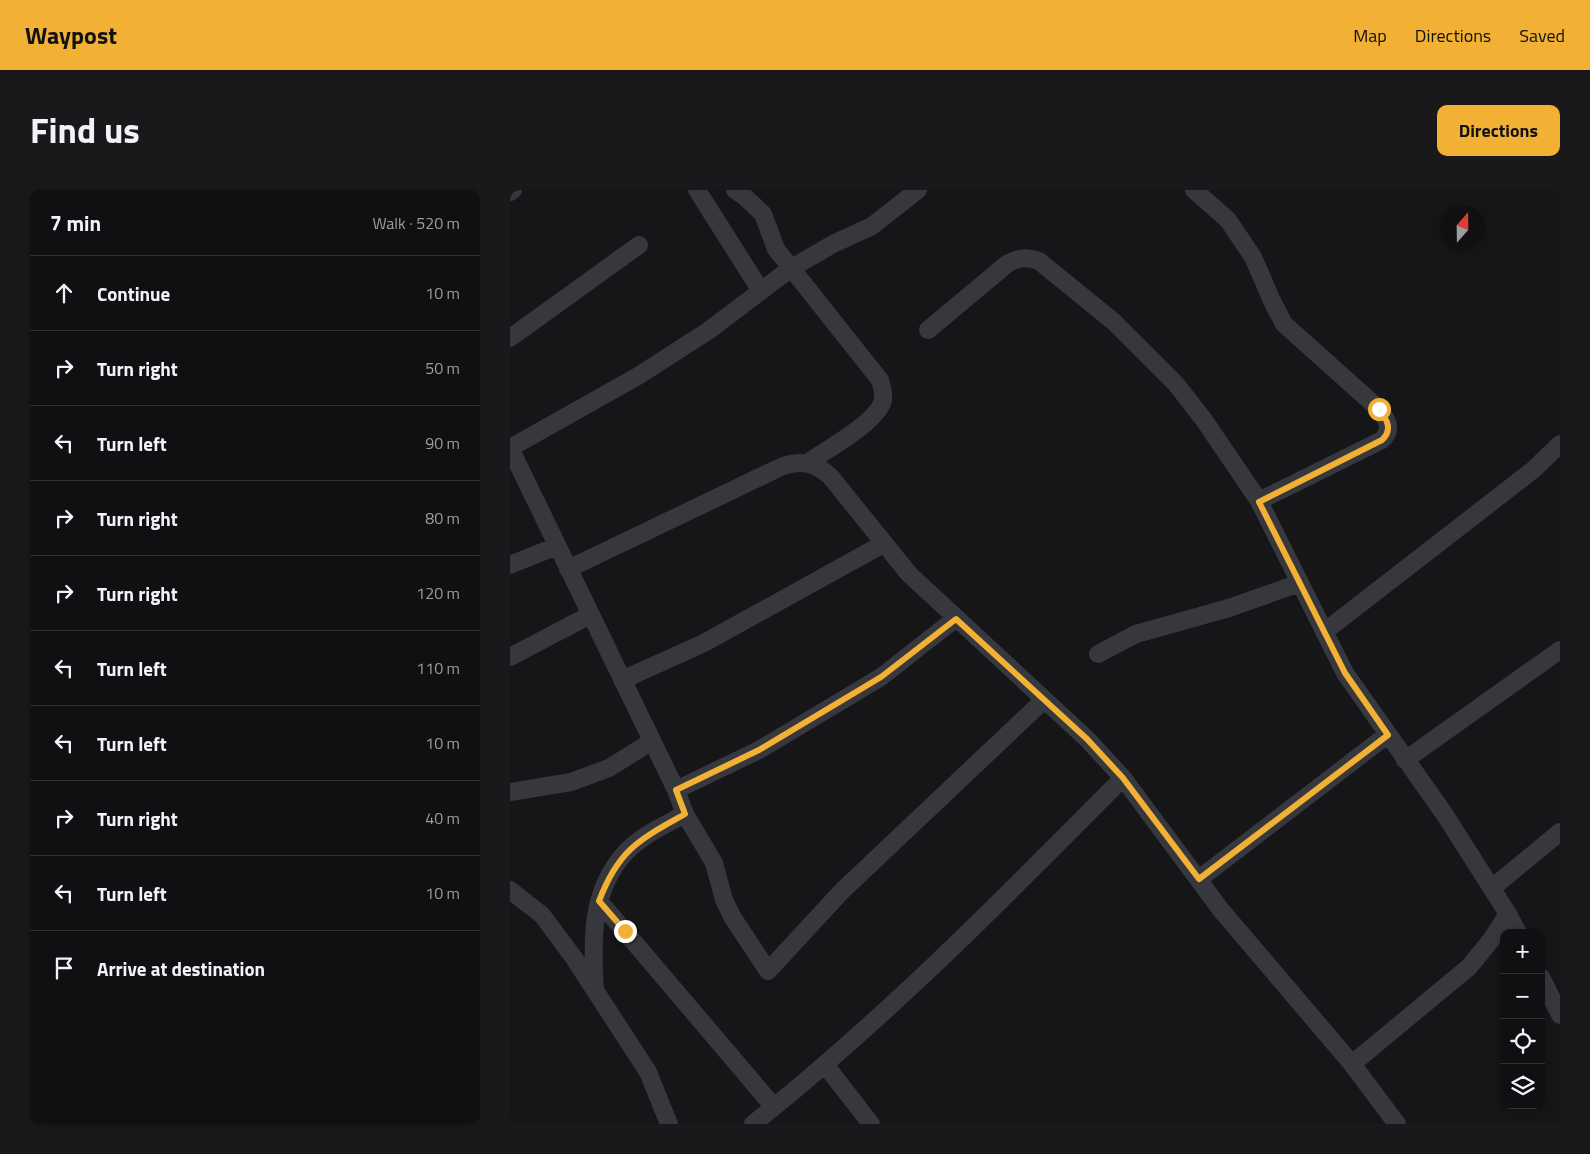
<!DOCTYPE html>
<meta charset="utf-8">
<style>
:root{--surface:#101012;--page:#19191b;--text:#f1f3f6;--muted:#9c9d9f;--line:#303032;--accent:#f2b134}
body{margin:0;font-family:"Titillium Web",sans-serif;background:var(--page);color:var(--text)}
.controls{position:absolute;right:15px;bottom:15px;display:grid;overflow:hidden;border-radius:10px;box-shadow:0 2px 8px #0003}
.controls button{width:45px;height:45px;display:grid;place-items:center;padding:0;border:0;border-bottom:1px solid var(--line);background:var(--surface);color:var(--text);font:25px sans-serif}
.compass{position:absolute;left:930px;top:15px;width:45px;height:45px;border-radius:50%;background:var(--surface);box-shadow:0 2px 8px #0003;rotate:20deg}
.stop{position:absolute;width:15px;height:15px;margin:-11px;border:4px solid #f2b134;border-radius:50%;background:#fff}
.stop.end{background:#f2b134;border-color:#fff;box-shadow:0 1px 5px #0008}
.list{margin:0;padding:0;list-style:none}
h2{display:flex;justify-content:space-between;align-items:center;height:65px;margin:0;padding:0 20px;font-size:21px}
h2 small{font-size:16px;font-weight:400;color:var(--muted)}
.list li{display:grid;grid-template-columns:32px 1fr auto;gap:15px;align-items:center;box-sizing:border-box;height:75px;padding:0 20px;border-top:1px solid var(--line)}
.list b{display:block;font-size:19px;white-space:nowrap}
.list em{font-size:16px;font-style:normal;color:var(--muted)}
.icon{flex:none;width:28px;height:28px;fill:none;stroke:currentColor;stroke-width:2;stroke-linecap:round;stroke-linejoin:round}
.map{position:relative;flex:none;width:1050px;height:934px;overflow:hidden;border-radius:10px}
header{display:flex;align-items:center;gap:30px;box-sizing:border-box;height:70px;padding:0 25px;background:var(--accent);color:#111}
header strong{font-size:24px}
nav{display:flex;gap:28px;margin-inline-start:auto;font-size:18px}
.intro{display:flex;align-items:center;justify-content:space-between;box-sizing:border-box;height:120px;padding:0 30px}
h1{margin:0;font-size:35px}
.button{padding:12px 22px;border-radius:10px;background:var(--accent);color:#111;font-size:18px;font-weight:700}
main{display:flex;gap:30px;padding:0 30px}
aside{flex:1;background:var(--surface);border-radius:10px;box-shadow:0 2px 8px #0003}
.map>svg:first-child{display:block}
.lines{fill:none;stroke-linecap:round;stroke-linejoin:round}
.street{stroke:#37383d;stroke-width:18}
.route{stroke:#f2b134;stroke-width:6}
</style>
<header>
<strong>Waypost</strong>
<nav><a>Map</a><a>Directions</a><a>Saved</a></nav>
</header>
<div class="intro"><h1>Find us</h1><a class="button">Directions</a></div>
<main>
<aside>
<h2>7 min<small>Walk · 520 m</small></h2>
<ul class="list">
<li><svg class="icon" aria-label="ahead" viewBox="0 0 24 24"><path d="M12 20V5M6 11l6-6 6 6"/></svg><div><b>Continue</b></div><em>10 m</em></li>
<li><svg class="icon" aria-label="right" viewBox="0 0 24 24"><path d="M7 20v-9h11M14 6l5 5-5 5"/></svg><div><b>Turn right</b></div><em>50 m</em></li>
<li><svg class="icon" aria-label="left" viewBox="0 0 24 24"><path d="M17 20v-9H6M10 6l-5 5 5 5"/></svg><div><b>Turn left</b></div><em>90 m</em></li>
<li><svg class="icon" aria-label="right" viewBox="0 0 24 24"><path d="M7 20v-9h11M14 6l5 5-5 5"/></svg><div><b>Turn right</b></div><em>80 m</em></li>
<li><svg class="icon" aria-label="right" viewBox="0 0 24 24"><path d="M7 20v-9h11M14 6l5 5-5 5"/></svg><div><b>Turn right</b></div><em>120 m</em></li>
<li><svg class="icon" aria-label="left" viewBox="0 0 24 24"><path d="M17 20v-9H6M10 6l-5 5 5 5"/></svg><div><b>Turn left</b></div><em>110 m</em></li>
<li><svg class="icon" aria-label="left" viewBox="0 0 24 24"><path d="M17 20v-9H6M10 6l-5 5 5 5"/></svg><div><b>Turn left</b></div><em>10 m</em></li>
<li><svg class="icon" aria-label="right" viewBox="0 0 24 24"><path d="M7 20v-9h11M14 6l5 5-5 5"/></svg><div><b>Turn right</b></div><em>40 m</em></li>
<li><svg class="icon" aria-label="left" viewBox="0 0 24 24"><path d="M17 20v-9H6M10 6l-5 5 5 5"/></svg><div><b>Turn left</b></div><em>10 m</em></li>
<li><svg class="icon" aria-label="arrive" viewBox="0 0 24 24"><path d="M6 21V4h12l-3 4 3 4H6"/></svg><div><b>Arrive at destination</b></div></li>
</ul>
</aside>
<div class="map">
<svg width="1050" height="934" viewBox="0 0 1050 934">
<rect width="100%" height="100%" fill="#161618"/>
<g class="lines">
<path class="street" d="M187 0 251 101
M225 0 235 7 253 24 266 59 370 190C372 197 374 202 373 210 368 232 316 260 297 273
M684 0 718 30 743 67 762 111 774 134 869 219C877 229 883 239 872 250L749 311
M0 2 3 0
M418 140 497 74C509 67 517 67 529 71L604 132 666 194 694 230 749 311 835 483 935 625 998 724 981 750 959 777 842 874
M0 148 129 55
M0 258 166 600 175 624 204 673 214 710 223 728 258 781 332 701 534 510
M0 258 128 186 198 141 280 79 323 54 362 36 408 0
M0 375 47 356
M58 379 273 276C292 270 305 273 320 286L399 384 577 549 613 588 711 720 842 874 887 934
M814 442 1023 280 1050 254
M588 464 626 444 719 418 790 393
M0 467 80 425
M112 490 194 453 373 354
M895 570 1050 460
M166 600 249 560 371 487 445 429
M0 602 61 592 99 578 142 551
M689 689 877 545
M982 698 1050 642
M0 700 32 725 64 768 138 882 159 934
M89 711 264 917
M998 724 1008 743
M1031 787 1050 825
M85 801C82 752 80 700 116 662 132 645 155 635 175 624
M316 876 361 934
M243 934C375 829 494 708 613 588"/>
</g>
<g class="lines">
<path class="route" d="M115 741 89 711C109 659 129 650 175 624L166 600 249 560 371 487 446 429 577 549 613 588 689 689 878 545 835 483 749 312 872 250C883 240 877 229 869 219"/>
</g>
</svg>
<div class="controls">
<button>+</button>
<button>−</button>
<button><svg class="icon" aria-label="locate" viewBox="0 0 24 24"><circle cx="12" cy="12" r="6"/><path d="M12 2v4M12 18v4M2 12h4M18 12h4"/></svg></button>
<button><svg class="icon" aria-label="layers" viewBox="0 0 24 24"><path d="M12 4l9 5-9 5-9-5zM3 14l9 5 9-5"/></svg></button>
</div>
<svg class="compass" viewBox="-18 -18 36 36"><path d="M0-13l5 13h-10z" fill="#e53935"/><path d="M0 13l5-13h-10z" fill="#9c9d9f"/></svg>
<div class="stop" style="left:869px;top:219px"></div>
<div class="stop end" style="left:115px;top:741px"></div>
</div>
</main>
